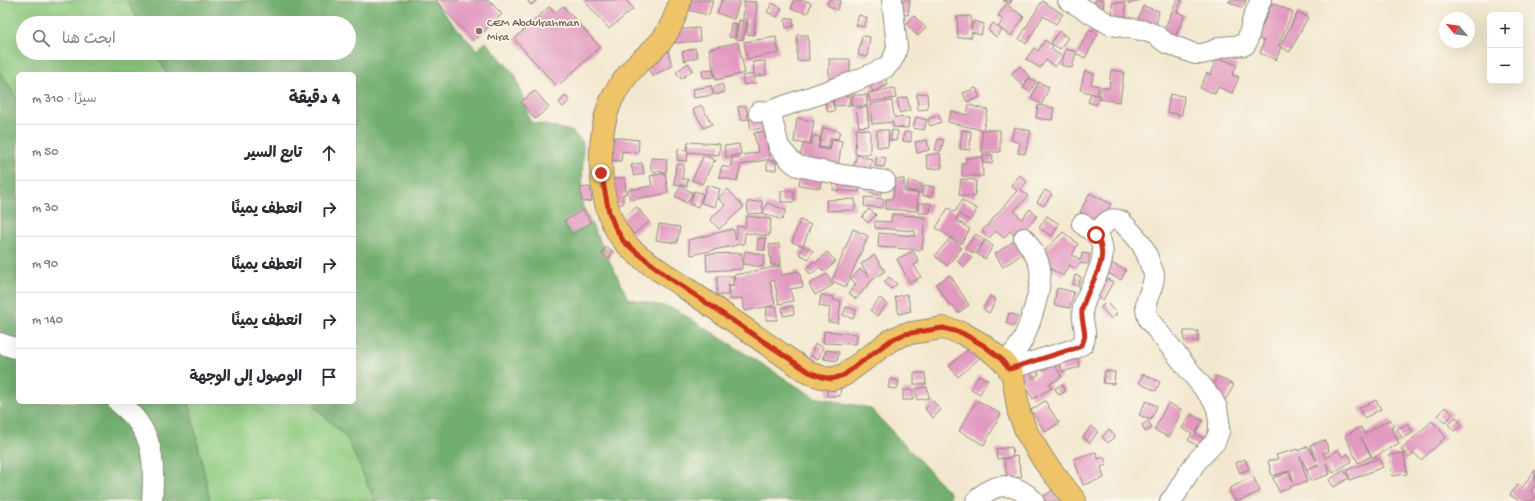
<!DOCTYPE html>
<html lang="ar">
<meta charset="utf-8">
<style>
:root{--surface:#fff;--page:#f7f7f7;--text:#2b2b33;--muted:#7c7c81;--line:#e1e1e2}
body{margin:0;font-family:"Gochi Hand","Playpen Sans Arabic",sans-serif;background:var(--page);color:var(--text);direction:rtl}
.controls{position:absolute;right:12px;top:12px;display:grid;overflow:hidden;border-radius:6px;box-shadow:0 4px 16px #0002}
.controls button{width:36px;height:36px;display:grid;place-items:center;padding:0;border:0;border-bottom:1px solid var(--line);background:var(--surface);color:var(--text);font:20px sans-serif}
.compass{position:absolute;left:1439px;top:12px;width:36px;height:36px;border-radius:50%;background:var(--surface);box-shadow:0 4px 16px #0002;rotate:299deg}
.stop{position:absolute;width:12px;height:12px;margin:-9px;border:3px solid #c8321e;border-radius:50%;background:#fff}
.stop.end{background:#c8321e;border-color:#fff;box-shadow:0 1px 4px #0008}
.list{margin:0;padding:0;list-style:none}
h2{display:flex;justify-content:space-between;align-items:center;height:52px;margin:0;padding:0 16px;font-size:17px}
h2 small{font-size:13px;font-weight:400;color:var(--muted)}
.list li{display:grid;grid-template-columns:26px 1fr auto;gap:12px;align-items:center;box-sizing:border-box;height:56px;padding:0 16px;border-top:1px solid var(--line)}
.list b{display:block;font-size:15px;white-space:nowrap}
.list em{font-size:13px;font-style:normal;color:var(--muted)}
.icon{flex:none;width:22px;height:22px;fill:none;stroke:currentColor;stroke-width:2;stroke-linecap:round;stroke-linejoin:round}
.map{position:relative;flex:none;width:1535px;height:501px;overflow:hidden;direction:ltr}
.search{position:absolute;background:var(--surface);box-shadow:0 4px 16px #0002;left:16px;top:16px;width:340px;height:44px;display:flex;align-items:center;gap:10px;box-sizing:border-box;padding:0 14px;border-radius:22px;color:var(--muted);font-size:15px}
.panel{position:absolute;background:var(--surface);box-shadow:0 4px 16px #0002;left:16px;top:72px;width:340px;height:332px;border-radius:6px;direction:rtl}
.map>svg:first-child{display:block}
.green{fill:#8eca7f;stroke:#5c7a55}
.forest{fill:#72ae6e;stroke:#4e6c4c}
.building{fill:#e299bf}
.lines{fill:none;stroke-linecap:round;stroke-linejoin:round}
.minor-casing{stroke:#8f8a7d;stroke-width:22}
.major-casing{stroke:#8f8a7d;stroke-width:24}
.minor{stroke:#fff;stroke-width:20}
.major{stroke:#efc469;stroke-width:22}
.route{stroke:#c8321e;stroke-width:5}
.education-dot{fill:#8d6e63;stroke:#fbf7ec;stroke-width:1.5}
.labels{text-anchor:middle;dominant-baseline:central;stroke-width:3.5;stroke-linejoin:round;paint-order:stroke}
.education-label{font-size:12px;fill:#785e54;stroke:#fbf7ec;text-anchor:start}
</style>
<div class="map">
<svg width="1535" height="501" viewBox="0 0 1535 501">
<rect width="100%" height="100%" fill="#fbf7ec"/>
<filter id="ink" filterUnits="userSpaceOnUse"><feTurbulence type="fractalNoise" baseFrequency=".025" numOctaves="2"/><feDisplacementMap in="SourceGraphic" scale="8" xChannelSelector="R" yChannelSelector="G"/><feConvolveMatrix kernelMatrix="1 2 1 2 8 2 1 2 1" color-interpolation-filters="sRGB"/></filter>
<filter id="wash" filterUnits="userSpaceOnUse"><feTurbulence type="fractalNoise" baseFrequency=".012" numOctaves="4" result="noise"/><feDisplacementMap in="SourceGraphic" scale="16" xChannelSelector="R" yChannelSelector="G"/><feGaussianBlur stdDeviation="0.9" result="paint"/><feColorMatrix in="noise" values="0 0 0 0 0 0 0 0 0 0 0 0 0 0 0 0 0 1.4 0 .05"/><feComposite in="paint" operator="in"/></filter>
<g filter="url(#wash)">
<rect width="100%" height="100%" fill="#f3e8cf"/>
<path class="green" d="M0 0H127L140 23H23V53H156L167 74H18V100L0 72Z
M189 402H310L347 438 375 501H210Z"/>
<path class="forest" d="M127 0H432L477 50 486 42 516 76 530 122 571 131 583 142 582 205 628 298 675 309 814 397 870 408 950 493V501H375L347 438 310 402H354V74H167L156 53H349V23H140Z
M0 72 18 100V402H189L210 501H0Z"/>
<g id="blocks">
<path class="building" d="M435 0H488L502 14 474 41Z
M527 0H537L531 5Z
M584 0H626L633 9 609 29Z
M685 0H713L709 15 683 9Z
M722 0 740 1 734 19 717 13Z
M794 0H804L811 3 808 13 791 9Z
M829 0H841L837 10 827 5Z
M901 0H910L908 15 898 14Z
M1003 0H1012L1010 4Z
M1095 0H1104L1103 15 1095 5Z
M1127 0H1140L1129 4Z
M1177 0H1182L1177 12 1185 15 1173 42 1161 37Z
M1230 0H1246L1242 8 1229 2Z
M744 1 757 2 754 35 747 34 748 19H743Z
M1042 1 1063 14 1056 24 1043 16 1026 44 1019 39Z
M1125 2 1126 21 1113 22 1112 3Z
M772 3 782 8 777 17 767 12Z
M1272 3 1293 12 1278 46H1280L1298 12 1308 17 1290 52 1281 47 1276 60 1260 53 1264 41 1257 38Z
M1006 4 1024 17 1011 36 998 27 1003 20 998 16Z
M563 6 600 47 557 87 514 39 549 7 555 13Z
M1143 6 1159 11 1156 26 1136 24Z
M859 15 867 18 864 27 856 25Z
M914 16 926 28 918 36 906 24Z
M971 16V29L974 21 984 24 981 35 971 32 972 37 958 38 957 17Z
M793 18 794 26 786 28 785 19Z
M739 20 747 22 743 40 736 39Z
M731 23 737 24 735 38 729 37Z
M993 23 1002 30 996 37 988 30Z
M699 28 700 41 673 43 672 30Z
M1090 29 1098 34 1085 58 1076 53 1072 68 1061 65 1066 49 1077 52Z
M1059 31 1068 38 1060 49 1051 43Z
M797 35H808L809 60 797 61Z
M862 36 870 37 867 57 858 55Z
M776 37 779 53 747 59 744 42Z
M1045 40 1053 46 1051 49 1063 57 1055 67 1046 60 1040 68 1026 59 1034 48 1038 51Z
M738 42 745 73 716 80 709 49Z
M667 48 672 66 652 76 647 66Z
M695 48 698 57 684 61 682 52Z
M1217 57 1237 65 1232 75 1239 77 1232 93 1218 87 1215 94 1200 88 1207 73 1210 75Z
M829 59H850V79H829Z
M765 61 766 75 754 77 756 83 744 85 742 76 754 74 753 62Z
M688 63 693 70 681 79 676 72Z
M1020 66 1030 77 1022 85 1011 74Z
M713 69 714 77 703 78 702 70Z
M1111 70 1124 72 1120 102 1099 99 1101 87 1109 88Z
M1085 71 1094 74 1091 84 1099 86 1097 95 1080 90Z
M883 74 888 85 873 92 868 81Z
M1029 78 1036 81 1030 92 1023 88Z
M1038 82 1049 87 1042 104 1031 99Z
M722 84 725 92 715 95 713 88Z
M711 85 713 95 694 98 693 89 711 86Z
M894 88 896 98 870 102 868 93Z
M976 88 980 97 967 102 963 93Z
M535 91 549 107 535 119 521 102Z
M927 93 928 109 918 110 917 94Z
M1091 93 1100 96 1096 105 1088 102Z
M1170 94 1184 96 1182 115 1167 112Z
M852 95H867V106H852Z
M565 96 570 100 563 107 559 103Z
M850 96V105L834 106 833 97Z
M907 97 910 110 900 113 897 99Z
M832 101 835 111 828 112 825 103Z
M892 101 894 117 909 118 908 128 893 127V122L872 124 870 104Z
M701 105 712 124 704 128 693 110Z
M969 105 988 110 983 130H1000V152H982V130L948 122 951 111 967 115Z
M1038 105 1054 108 1052 120 1036 118Z
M746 106 748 119 740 120 738 107Z
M867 107 869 126 859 127 856 108Z
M938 115 941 122 930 126 928 119Z
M764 117 766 127 751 130 749 119Z
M916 117 927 120 924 130 913 128Z
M797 118 814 121 810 144 794 142Z
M1015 127 1031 131 1025 154 1018 153 1020 143 1011 140Z
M823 128 840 131 838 139 831 138 829 149 819 147Z
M856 129 870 130V154H855Z
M877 130H889L888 147H877Z
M892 130 898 131 896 141 890 140Z
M962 130 971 131 970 150 960 149Z
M764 131 770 159 741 165 737 181 719 177 722 166 730 168 732 157 739 158 738 156 758 152 754 133Z
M904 132H911V142L903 141Z
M813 136 820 137 818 148 830 150 832 139 842 141 838 166 800 158 803 144 811 145Z
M612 137 639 140 638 153 622 151 621 161 610 160Z
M938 139 944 140 941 151 935 150Z
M927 140 929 150 917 153 915 142Z
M688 142 720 144 719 155 688 152 687 161 677 160 678 149 687 150Z
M739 144 741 154 726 157 724 146Z
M940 153 942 168 928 169 926 155Z
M983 154 993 155 992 164 983 163Z
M704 155 716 161 715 162 714 161 702 184 692 180Z
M857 155 872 159 869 172 853 168Z
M877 156 886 158 884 167 875 166Z
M982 157 983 176H962V163H966V158Z
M651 158 667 159 666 172 651 171Z
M767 161H776V170H767Z
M642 163 644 174 634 176 631 165Z
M676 164 684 165 682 179H688L687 186 674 184Z
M665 173 668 193 630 200 628 190 652 186 650 176Z
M801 173 822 176 820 188 799 185Z
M1020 175 1027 182 1020 189 1028 196 1014 211 1022 219 1030 209 1037 216 1017 238 1010 231 1004 238 996 231 989 238 982 231 1017 191 1011 185Z
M625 178 626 194H623V204L611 205 609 179Z
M834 179 860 181 859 192 833 190Z
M895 179H904V192L918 193 917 211 885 209 886 199H893Z
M961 179 976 180 975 197 959 195Z
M908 181 922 184 921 193 906 190Z
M867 182 883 187 880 196 864 190Z
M707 185 720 189 715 207 701 203Z
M925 185 934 187 931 197 922 195Z
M681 186 693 193 687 203 675 196Z
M590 187 592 201 582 202 580 188Z
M728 189 744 207 719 229 710 219 725 205 718 198Z
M1045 190 1052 194 1044 206 1037 202Z
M694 191 703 194 698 207 690 204Z
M781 191H794V202H781Z
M1090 193 1111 204 1101 223 1080 212Z
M865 197 884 199 882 208 864 206Z
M855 199V210L827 211 826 200Z
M962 200 977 209 970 221 959 214 956 220 970 229 961 244 936 228 948 208 955 212Z
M762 201 763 213 748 214 747 202Z
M767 203 786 210 782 220 763 213Z
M919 203H931L930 213H919Z
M637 207 649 222 634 234 622 219Z
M869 209 876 215 868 223 862 217Z
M583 210 591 223 572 234 564 221Z
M892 214 925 217 922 250 878 247 879 233 915 236V231L875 228V221L891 222Z
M747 216 771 219 769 236 745 233 744 244H736L737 245 691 255 688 240 733 229 736 240 737 226 745 227Z
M1047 216 1059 224 1052 236 1039 228Z
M800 220 811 225 803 246 792 242Z
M659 224 680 227 677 243 656 240Z
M853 229 868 236 846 287 832 281Z
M1063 232 1078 244 1072 255 1081 260 1082 253 1090 254 1088 264 1080 263 1076 269 1069 265 1063 276 1046 266 1042 254Z
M976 234 985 241 974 254 965 248Z
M758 238H766L765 250H757Z
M950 238 962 248 947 266 935 256Z
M985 240 993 246 985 259 977 254Z
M1014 241 1022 254 1003 267 995 254Z
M779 244 781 265H771L769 245Z
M804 246 813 251 808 259 799 254Z
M606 247 613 251 609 259 602 255Z
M745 251 765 255 763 267 743 264Z
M913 251 919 262 914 265 921 277 910 283 897 259Z
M827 252 836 261 825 272 819 267 811 275 806 269 814 261 816 263Z
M965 252 972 258 964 267 957 261Z
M742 253V269L707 271 706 254Z
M874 255 885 271 872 280 856 299 849 293 856 284 851 279 860 269 869 276 861 264Z
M1107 261 1126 270 1121 280 1102 270Z
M780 266 782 275 799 271 803 287 790 289 793 301 779 304 774 280 770 281 775 305 745 311 742 298 731 300 728 287 736 286 734 275Z
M827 274 833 285 815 295 809 284Z
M950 275 969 305 958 313 952 304 949 305 936 284Z
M1075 275 1081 277 1078 286 1073 284Z
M717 276H733V285H728V295H717Z
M889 277 897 284 891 289 884 282Z
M1104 277 1113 282 1103 300 1094 294Z
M1057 288 1074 292 1070 308 1054 305Z
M907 294 911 311 899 314 895 297Z
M821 295 834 297 833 300 841 301 838 323 828 322 830 308 819 306Z
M990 296 996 300 989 313 983 309Z
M880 298 887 304 877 316 870 310Z
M1106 302 1117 314 1111 319 1101 307Z
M793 306 794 314 783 316 782 308Z
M767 307H777V320H766Z
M846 307 856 310 853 319 843 315Z
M1009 313 1018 316 1014 326 1006 323Z
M824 331 857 334 856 344 823 343Z
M1184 331H1198V341H1184Z
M815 344 823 347 818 359 811 356Z
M972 346 981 357 958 377 949 366Z
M826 350 839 352 837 361 824 359Z
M1075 351 1080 367 1062 372 1058 356Z
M1051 358 1062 377 1049 384 1052 388 1033 399 1017 372 1027 366 1033 378 1039 374 1035 368Z
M1105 371 1115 372 1114 384 1103 383Z
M914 373H925L926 384H914Z
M1143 374 1160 382 1156 391 1139 383Z
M979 375 988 380 980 394 971 389Z
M1217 376 1234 385 1226 399 1210 391Z
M890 379 899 381 897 389 888 388Z
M1062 384 1066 391 1059 395 1055 389Z
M827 386 841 387 840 396H827Z
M927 387 929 398 917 400 915 389Z
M903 390H913V400H903Z
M977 400 1001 414 984 445 959 431Z
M1376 400 1381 409 1364 418 1359 408Z
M933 401 941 410 933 418 925 409Z
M1045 401 1059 423 1045 432 1031 410Z
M1146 401 1157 406 1151 420 1139 415Z
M1168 403 1182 410 1169 437 1154 430Z
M1445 407 1453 414 1445 422 1438 416Z
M1191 414 1203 421 1195 433 1204 439 1199 447 1188 440 1192 434 1182 428Z
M1456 417 1462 425 1454 431 1448 424Z
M1390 419 1394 426 1391 428 1399 443 1373 458 1361 437 1371 456 1358 463 1345 436 1361 427 1365 434Z
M1148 421 1152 428 1145 432 1142 425Z
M1432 421 1446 437 1421 460 1414 453 1409 458 1401 449Z
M1408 424 1413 433 1402 438 1397 429Z
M1091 426 1098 431 1090 443 1083 437Z
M1109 429 1115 436 1108 443 1102 437Z
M1325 440 1329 451 1323 453 1325 458 1338 450 1343 457 1348 454 1352 461 1333 473 1326 463 1330 474 1310 481 1307 470 1318 466 1317 464 1307 470 1300 456 1307 482 1294 485 1279 492 1273 478 1288 472 1293 482 1290 471 1272 476 1268 461 1278 459 1276 455 1298 449V451L1308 446 1316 460 1310 445Z
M1012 447 1013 457 997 459 996 449Z
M1096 452 1098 459 1104 457 1107 465 1101 467 1104 478 1083 485 1074 459Z
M1404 453 1407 474 1392 476 1389 455Z
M1017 456 1022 476 1008 480 1004 459Z
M1379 458 1383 467 1350 480 1347 470Z
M1245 459 1249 469 1240 473 1236 463Z
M1344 470 1349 478 1334 487 1329 480Z
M1535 470V485L1531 491 1535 494V498L1532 501H1519L1510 495 1517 485 1522 488Z
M1253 476 1260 491 1240 501H1235L1229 489Z
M1054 489 1062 501H1046L1043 497Z"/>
</g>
</g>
<g filter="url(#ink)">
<use href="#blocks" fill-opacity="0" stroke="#8f8a7d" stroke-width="1"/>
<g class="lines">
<defs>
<path id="minor" d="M1068 0 1111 25 1146 31 1156 35 1166 43 1195 54H1201L1210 52 1221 47 1245 45 1247 42 1253 18 1261 0
M770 111 779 147 791 161 798 166 842 175 885 181
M759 112 770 111 853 82 885 68 891 62 895 55 897 47 892 0
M1096 235C1103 226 1108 215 1121 221 1135 236 1144 243 1150 264 1151 267 1154 272 1154 275 1154 294 1140 298 1149 320L1213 400 1217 408 1219 421V432L1215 442 1197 461 1189 472 1174 497 1170 501
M0 343 18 349
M1005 363C1011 356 1018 349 1022 341 1030 325 1043 285 1040 269 1039 258 1030 247 1024 238
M1009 369 1074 349 1083 344C1089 332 1080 320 1083 308 1088 286 1114 257 1097 235 1093 231 1087 228 1082 224
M118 402C154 430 155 458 152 501
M976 501C994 481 1016 482 1034 501"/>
<path id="major" d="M680 0C677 13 672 25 665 36 658 47 646 55 637 64 627 75 617 88 611 101 595 139 597 208 624 241 635 256 668 276 684 287 726 316 767 344 809 373L822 377 832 379 844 375 891 340 905 334 943 328 962 333 983 345 1005 363 1013 376 1019 413 1027 433 1044 461 1075 501"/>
</defs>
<use href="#minor" class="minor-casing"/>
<use href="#major" class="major-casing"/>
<use href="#minor" class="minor"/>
<use href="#major" class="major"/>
</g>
</g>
<g class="lines" filter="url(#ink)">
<path class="route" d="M601 173 609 212 615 227 624 242 668 277 809 372 822 377 832 379 844 375 891 340 905 334 943 328 962 333 983 345 1000 358 1009 369 1079 347C1091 336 1080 324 1082 310 1087 284 1113 261 1096 235"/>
</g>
<circle class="education-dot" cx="479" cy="31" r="4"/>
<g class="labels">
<g class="education-label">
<text x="487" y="24">CEM Abdulrahman<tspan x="487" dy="14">Mira</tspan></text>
</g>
</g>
</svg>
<div class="controls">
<button>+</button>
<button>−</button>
</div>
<svg class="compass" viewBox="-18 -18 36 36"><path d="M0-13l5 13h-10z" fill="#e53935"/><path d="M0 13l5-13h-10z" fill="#7c7c81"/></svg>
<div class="stop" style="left:1096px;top:235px"></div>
<div class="stop end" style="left:601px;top:173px"></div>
<div class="search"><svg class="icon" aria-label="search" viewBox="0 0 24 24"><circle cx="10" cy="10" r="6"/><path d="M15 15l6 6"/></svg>ابحث هنا</div>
<section class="panel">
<h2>4 دقيقة<small>سيرًا · 310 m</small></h2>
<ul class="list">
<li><svg class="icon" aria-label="ahead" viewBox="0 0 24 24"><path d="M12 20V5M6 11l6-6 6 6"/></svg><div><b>تابع السير</b></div><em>50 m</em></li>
<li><svg class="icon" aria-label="right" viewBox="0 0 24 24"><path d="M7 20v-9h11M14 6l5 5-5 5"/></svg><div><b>انعطف يمينًا</b></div><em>30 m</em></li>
<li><svg class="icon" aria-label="right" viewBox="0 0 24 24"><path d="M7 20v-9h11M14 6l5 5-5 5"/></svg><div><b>انعطف يمينًا</b></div><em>90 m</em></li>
<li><svg class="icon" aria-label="right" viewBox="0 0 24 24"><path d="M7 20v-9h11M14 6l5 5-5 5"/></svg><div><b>انعطف يمينًا</b></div><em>140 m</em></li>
<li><svg class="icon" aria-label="arrive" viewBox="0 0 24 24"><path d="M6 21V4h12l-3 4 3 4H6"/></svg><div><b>الوصول إلى الوجهة</b></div></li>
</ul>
</section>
</div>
